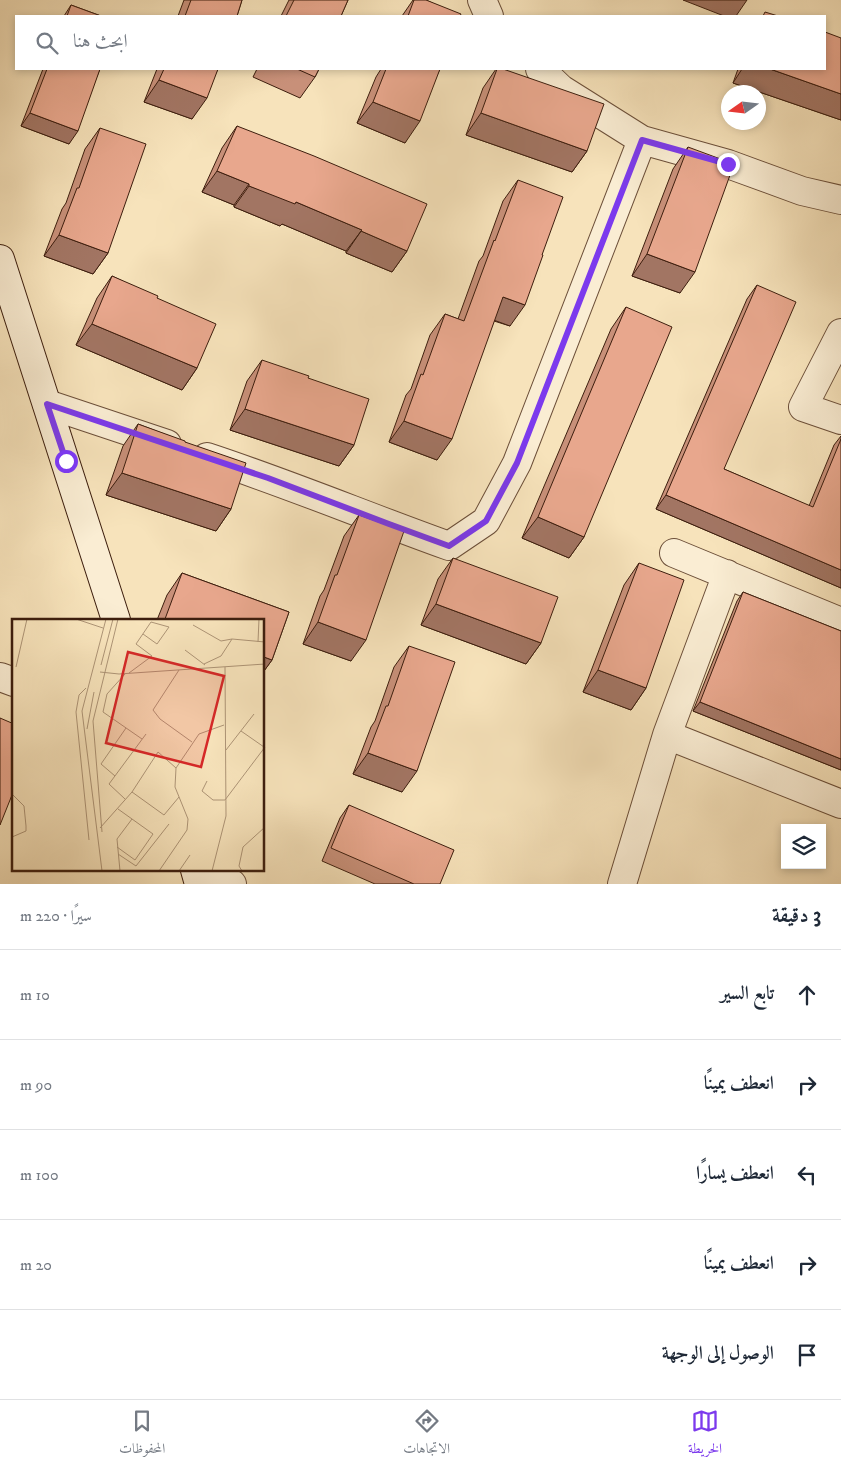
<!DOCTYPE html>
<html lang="ar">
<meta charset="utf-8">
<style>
:root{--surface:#fff;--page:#f2f2f3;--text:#1f2937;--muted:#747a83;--line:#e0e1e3;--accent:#7c3aed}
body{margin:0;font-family:"IM FELL DW Pica",Amiri,serif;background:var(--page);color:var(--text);direction:rtl}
.controls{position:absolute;right:15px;bottom:15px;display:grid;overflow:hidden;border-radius:0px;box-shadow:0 2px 8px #0003}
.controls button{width:45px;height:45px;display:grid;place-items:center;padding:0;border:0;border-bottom:1px solid var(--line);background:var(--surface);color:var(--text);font:25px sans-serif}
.compass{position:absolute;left:721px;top:85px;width:45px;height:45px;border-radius:50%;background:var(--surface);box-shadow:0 2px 8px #0003;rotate:256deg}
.stop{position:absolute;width:15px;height:15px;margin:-11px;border:4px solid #7c3aed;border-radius:50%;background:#fff}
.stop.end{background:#7c3aed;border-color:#fff;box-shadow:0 1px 5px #0008}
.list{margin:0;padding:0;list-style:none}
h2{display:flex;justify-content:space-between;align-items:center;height:65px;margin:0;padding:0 20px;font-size:21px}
h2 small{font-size:16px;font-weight:400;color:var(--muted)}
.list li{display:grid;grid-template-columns:32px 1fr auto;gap:15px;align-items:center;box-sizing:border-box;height:90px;padding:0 20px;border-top:1px solid var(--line)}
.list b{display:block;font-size:19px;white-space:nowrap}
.list em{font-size:16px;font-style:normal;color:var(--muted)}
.icon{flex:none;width:28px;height:28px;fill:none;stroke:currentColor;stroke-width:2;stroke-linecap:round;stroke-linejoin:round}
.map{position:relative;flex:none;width:841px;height:884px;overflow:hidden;direction:ltr}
.search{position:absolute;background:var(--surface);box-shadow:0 2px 8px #0003;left:15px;right:15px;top:15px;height:55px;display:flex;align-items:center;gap:12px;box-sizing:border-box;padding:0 18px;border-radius:0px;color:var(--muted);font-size:19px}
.sheet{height:515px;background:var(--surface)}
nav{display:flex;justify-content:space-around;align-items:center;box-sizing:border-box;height:70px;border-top:1px solid var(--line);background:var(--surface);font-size:14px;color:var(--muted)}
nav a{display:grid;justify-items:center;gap:2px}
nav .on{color:var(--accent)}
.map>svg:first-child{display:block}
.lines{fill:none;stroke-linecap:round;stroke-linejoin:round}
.street-casing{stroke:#6c4f39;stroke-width:30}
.secondary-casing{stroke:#3d1e0e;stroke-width:30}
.street{stroke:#faedd3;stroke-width:28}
.secondary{stroke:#faedd3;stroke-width:28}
.wall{fill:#c89079;stroke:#3d1e0e}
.shaded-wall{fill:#a27563;stroke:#3d1e0e}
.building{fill:#e8a78d;stroke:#3d1e0e}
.route{stroke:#7c3aed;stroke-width:6}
.inset-road{fill:none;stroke:#ad9476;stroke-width:1}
.view{fill:#d62828;fill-opacity:0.15;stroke:#d62828;stroke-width:2.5}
.inset-edge{fill:none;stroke:#3d1e0e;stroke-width:2.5}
</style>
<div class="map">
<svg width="841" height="884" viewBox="0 0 841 884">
<rect width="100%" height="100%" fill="#f7e3bb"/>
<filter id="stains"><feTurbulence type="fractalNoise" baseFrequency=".004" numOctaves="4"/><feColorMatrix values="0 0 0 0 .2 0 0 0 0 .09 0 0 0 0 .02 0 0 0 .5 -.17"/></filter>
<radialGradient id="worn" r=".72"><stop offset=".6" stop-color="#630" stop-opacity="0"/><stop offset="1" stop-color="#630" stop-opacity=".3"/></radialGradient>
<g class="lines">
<defs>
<path id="street" d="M482 0 489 16
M540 69 561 89 642 140 728 164 802 191 841 200
M841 333 803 407 841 420
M47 404 167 444
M207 457C289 484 368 517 449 546L486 521 517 463 642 140
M674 553 841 622
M0 677 14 682
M667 735 841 804
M205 870 232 884
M622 884 667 735 727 574"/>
<path id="secondary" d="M0 259 116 620
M195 870 199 884"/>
</defs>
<use href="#street" class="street-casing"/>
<use href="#secondary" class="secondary-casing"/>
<use href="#street" class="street"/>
<use href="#secondary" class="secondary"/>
</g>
<path class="wall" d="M184 0H242L237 16H178Z
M289 0H348L341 16H281Z
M413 0H426L460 16H402Z
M71 5 101 16H64Z
M841 38V120L733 83 738 69H825Z
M43 69H100L69 144 21 126Z
M157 69H218L192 119 144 102Z
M257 69H319L315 77 300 98 253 77Z
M381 69H440L405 143 357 123 376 77Z
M496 69H503L587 151 572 172 466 135 483 88Z
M237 126 407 251 392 272 346 253V251L282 224 280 226 234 207V205L202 192 222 148Z
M100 128 108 253 93 274 44 256 62 209 66 203 85 149Z
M688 147 680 293 632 276 673 169Z
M518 180 510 326 494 321 437 460 389 442 406 395 411 389 430 335 445 314 458 319 479 261 483 256 503 201Z
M112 276 157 298 197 368 182 390 76 345 97 298Z
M757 285 724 469 809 506 834 445 841 436V588L656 509 747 299Z
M626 307 584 537 569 558 522 538 611 329Z
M262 360 354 445 339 466 230 430 247 381Z
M138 424 185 442 231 509 216 531 106 495 123 446Z
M359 515 351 661 303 644 320 596 324 590 344 536Z
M453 558 541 643 526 664 421 625 438 579Z
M639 563 646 688 631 710 583 692 624 585Z
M182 573 289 612 272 660 264 671V620H157L167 595Z
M743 592 841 631V770L693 711 737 601Z
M409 646 402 792 353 774 371 727 375 721 394 667Z
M349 805 440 884H375L322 861 340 818Z"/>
<path class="shaded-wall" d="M683 0H747L736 16H724Z
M742 69H770L841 94V120L733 83Z
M159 80 207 98 192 119 144 102Z
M373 102 420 121 405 143 357 123Z
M30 113 78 131 69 144 21 126Z
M481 113 587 151 572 172 466 135Z
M217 171 249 184 234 205 202 192Z
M249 186 296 202 362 230 346 251 282 224 280 226 234 207Z
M361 231 407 251 392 272 346 253Z
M59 235 108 253 93 274 44 256Z
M647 254 695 272 680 293 632 276Z
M503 297 525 305 510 326 488 318Z
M92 324 197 368 182 390 76 345Z
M245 409 354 445 339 466 230 430Z
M404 421 452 439 437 460 389 442Z
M122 473 231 509 216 531 106 495Z
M666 495 841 570V588L656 509Z
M538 517 584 537 569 558 522 538Z
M436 604 541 643 526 664 421 625Z
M318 622 366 640 351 661 303 644Z
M264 657 272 660 264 671Z
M598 670 646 688 631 710 583 692Z
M700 702 841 759V770L693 711Z
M368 753 417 771 402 792 353 774Z"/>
<path class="building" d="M191 0H242L237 16H185Z
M294 0H348L341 16H286Z
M414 0H426L461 14 460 16H408Z
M71 5 101 16H67Z
M765 12 778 16H763Z
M825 32 841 38V94L770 69H825Z
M47 69H100L78 131 30 113Z
M164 69H218L207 98 159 80Z
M297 69H319L315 77Z
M386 69H440L420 121 373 102Z
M497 69H503L604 104 587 151 481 113Z
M237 126 314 156 427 204 407 251 361 231 362 230 296 202 295 204 249 186V184L217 171Z
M100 128 146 144 108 253 59 235 77 188H79Z
M688 147 734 164 695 272 647 254Z
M518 180 563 197 542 255H543L525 305 503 297 452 439 404 421 421 374 423 375 445 314 464 321 494 240 495 241Z
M112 276 158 296 157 298 216 324 197 368 92 324Z
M757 285 796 302 724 469 813 507 841 439V570L666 495Z
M626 307 672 327 584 537 538 517Z
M262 360 309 376 308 378 369 399 354 445 245 409Z
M138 424 185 441V442L246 463 231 509 122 473Z
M359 515 404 531 366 640 318 622 335 575H337Z
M453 558 558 597 541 643 436 604Z
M639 563 684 580 646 688 598 670Z
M182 573 289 612 272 660 264 657V620H169L165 619Z
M743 592 841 631V759L700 702Z
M409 646 455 662 417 771 368 753 386 706H388Z
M0 718 14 724V790L0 825Z
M349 805 454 850 440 884H414L331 848Z"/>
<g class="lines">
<path class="route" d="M66 461 47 404 268 478 389 524 449 546 486 521 517 463 642 140 728 164"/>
</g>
<g transform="translate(12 619)">
<rect width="252" height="252" fill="#f7e3bb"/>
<path class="inset-road" d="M64 0 91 9M181 6 209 22 220 20M246 23 247 0M173 31 193 46M192 45 209 37 220 20 253 23M89 46 101 0M4 48 15 0M167 51 141 91 148 100 180 123M88 53 107 55 253 45M117 54 140 37 124 25 139 3 157 8 145 25 131 15M113 55 95 75 91 93 130 120M74 69 67 76 64 93 77 221M75 110 82 73M229 112 252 128M214 131 242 95M103 157 89 145 114 109M195 162 190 172 201 181H213L253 128M120 173 152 196 167 178M0 175 12 187 14 207V212L0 218M113 180 97 165 134 115M88 209 120 173 146 133 164 149M90 213 81 102 106 0M105 228 123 241 141 215 106 190M106 235 124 247 157 205M90 252 70 92 94 0M108 252 105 220 120 200M147 252 175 211 176 200 163 168 164 149 187 115 212 106M167 252 178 236M200 252 214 197 213 48M230 252 227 247 231 228 253 208"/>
<path class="view" d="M116 33 212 57 189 148 94 124Z"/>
<rect width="252" height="252" class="inset-edge"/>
</g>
<rect width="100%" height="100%" filter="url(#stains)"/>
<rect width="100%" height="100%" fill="url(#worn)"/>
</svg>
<div class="controls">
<button><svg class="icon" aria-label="layers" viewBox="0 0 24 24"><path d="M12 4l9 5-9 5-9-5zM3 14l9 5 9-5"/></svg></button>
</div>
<svg class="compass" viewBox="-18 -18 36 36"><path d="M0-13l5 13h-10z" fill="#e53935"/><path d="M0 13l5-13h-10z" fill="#747a83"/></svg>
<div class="stop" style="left:66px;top:461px"></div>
<div class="stop end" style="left:728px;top:164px"></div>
<div class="search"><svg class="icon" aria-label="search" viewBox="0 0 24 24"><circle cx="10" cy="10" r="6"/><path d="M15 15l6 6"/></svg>ابحث هنا</div>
</div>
<section class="sheet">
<h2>3 دقيقة<small>سيرًا · 220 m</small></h2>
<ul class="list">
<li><svg class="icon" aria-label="ahead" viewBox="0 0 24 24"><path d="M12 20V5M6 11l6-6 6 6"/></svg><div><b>تابع السير</b></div><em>10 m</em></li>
<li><svg class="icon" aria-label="right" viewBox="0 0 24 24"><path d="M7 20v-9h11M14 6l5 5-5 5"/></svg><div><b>انعطف يمينًا</b></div><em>90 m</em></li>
<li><svg class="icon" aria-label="left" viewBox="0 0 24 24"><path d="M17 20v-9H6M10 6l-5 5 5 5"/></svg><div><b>انعطف يسارًا</b></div><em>100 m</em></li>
<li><svg class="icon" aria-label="right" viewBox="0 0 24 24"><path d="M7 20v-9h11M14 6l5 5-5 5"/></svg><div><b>انعطف يمينًا</b></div><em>20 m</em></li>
<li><svg class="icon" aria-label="arrive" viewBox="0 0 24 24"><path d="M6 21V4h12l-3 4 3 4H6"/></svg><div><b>الوصول إلى الوجهة</b></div></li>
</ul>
</section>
<nav>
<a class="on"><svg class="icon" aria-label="map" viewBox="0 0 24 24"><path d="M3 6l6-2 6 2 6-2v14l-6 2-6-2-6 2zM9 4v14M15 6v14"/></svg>الخريطة</a>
<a><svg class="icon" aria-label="directions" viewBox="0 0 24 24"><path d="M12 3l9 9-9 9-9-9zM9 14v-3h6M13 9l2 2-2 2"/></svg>الاتجاهات</a>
<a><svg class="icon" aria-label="saved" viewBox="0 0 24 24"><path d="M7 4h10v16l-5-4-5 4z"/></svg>المحفوظات</a>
</nav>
